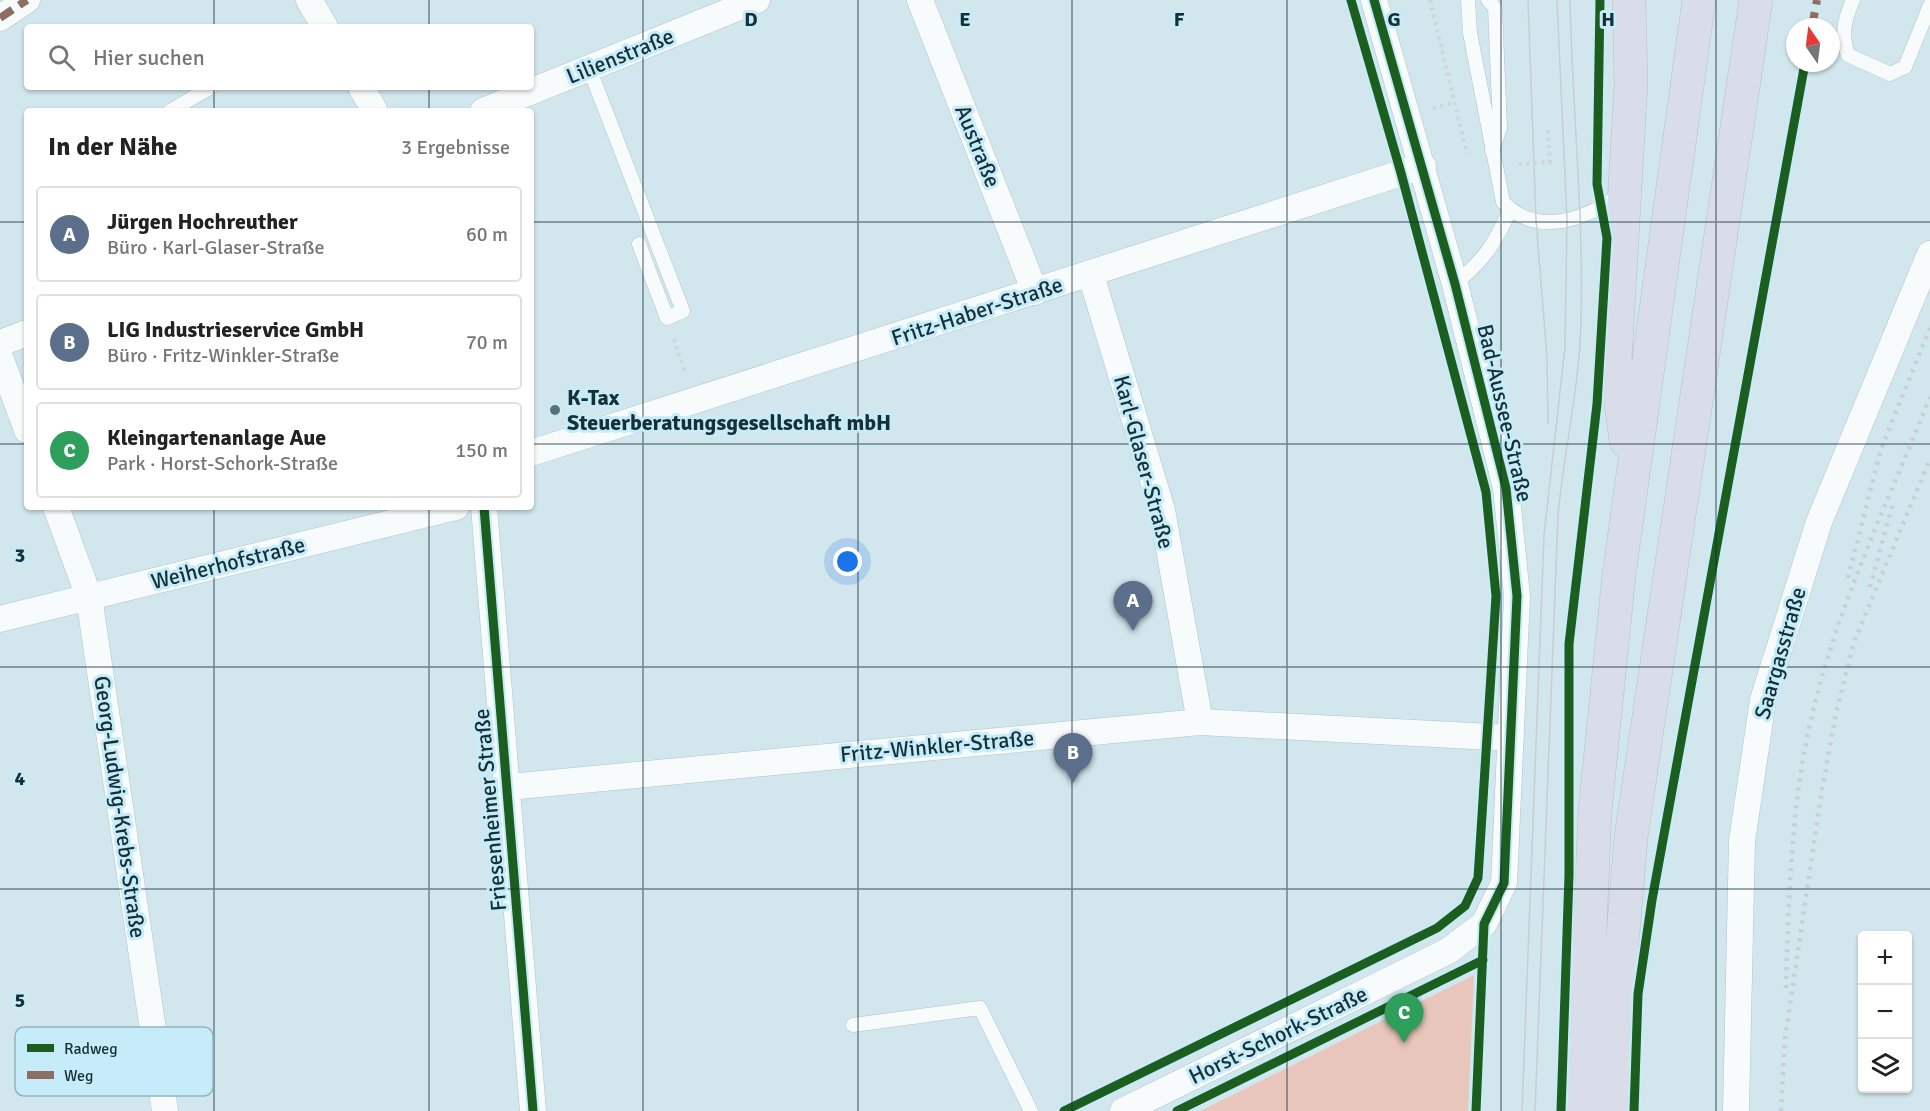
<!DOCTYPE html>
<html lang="de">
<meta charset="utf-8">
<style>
:root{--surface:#fff;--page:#f2f2f2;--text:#222;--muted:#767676;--line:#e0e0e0;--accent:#587078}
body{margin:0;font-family:Signika,sans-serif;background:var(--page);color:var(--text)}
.controls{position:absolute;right:18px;bottom:18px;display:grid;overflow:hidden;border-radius:6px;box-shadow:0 2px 4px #0004}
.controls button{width:54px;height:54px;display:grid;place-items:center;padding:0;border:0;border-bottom:2px solid var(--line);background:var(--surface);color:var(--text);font:30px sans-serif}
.compass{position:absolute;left:1786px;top:18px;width:54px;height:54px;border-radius:50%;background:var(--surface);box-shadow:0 2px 4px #0004;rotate:346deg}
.you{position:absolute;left:848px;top:562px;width:21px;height:21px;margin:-15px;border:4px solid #fff;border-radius:50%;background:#1a73e8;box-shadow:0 0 0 9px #1a73e833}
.badge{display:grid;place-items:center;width:39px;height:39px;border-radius:50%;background:var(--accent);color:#fff;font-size:20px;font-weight:700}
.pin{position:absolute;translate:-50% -50px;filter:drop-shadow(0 2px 3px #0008)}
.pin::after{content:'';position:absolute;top:32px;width:21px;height:18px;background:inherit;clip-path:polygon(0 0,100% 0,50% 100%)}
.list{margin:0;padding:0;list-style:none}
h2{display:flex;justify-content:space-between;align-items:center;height:78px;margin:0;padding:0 24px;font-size:26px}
h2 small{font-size:20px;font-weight:400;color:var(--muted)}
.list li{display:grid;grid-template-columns:39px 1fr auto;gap:18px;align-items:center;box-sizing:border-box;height:96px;margin:0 12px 12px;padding:0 12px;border:2px solid var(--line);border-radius:6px}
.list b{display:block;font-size:22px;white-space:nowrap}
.list p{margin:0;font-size:20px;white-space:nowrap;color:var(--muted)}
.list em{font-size:20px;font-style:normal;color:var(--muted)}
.icon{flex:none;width:33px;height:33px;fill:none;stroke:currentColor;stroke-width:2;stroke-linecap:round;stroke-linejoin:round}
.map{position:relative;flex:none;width:1930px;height:1111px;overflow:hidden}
.search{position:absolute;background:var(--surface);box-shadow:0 2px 4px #0004;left:24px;top:24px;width:510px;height:66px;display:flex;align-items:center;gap:15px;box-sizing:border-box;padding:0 21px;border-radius:6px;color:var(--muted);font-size:22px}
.panel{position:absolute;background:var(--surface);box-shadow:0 2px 4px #0004;left:24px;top:108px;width:510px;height:402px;border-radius:6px}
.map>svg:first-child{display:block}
.green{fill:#e9c6bb}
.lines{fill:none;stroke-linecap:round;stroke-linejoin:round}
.lane-casing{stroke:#aec4cc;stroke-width:15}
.street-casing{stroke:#aec4cc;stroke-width:27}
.highway-casing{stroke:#b4c1c5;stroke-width:34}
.path{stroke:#cfd6d8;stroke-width:4;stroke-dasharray:3 4.5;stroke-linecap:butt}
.lane{stroke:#f8fbfc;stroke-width:14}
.street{stroke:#f8fbfc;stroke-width:26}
.highway{stroke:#d9dce9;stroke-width:33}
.tram{stroke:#c9cfd1;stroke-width:1.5}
.rail{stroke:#c9cfd1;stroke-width:4.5;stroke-dasharray:3 6;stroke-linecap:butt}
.quiet{stroke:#8d6e63;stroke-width:8;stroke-dasharray:15 8;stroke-linecap:butt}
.cycleway-casing{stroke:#c7ecf9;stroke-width:13}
.cycleway{stroke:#1b5e20;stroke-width:9}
.grid{fill:none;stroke:#163038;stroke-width:1.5;stroke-opacity:0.55}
.poi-dot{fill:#587078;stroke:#c7ecf9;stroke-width:2}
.labels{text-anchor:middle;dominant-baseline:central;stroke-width:6;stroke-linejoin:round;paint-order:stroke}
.street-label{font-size:22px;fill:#163038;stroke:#c7ecf9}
.poi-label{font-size:22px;font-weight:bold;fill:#163038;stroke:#c7ecf9;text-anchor:start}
.key{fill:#c7ecf9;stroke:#92b4bf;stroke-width:1.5}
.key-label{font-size:16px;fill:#163038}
.grid-label{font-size:20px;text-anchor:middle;font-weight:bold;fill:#163038;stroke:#c7ecf9;stroke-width:6;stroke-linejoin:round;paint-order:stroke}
</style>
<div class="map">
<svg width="1930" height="1111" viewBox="0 0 1930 1111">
<rect width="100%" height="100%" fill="#d2e6ee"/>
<path class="green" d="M1474 975 1468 1111H1200Z"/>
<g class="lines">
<defs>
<path id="lane" d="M1468 0 1470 33 1503 202C1538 239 1589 218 1622 193
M1488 0 1495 8 1500 128 1492 151
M1853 0C1844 21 1841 34 1848 55L1890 74 1905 67 1930 5
M589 68 683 311 667 318 639 244
M170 111 211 87
M1455 284C1485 259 1494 245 1510 210
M853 1025 980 1008 1031 1111"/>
<path id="street" d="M309 0 325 27
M920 0 1035 292
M0 18 27 0
M361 87 375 111
M483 111 757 0
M1091 275 1162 510 1200 722
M0 343 27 333
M0 357 27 430
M531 453 1423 166
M56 507 89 597 165 1111
M484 507 533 1111
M0 619 456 507
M508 787 1200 722 1511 738
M1123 1111 1448 951 1484 924 1504 883 1517 596 1506 488 1455 284 1374 0
M1736 1111 1742 841 1763 700 1819 522 1930 254"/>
<path id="highway" d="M1626 441 1615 360 1631 83 1629 0
M1582 1111 1595 811 1619 575 1699 0
M1614 1111 1618 995 1631 837 1756 0"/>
</defs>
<use href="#lane" class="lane-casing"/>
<use href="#street" class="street-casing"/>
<use href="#highway" class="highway-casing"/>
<path class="path" d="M1430 0 1467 154
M1433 108 1453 103
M1519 164 1550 162 1548 128
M674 339 686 375"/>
<use href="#lane" class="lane"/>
<use href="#street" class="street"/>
<use href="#highway" class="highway"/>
<path class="tram" d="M1528 0 1536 220 1547 358 1548 424
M1522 1111 1544 535 1565 347 1567 220 1557 0
M1535 1111 1558 515C1564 450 1580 385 1581 320 1584 213 1572 107 1570 0"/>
<path class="rail" d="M1848 578 1881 449 1930 328
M1870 587 1893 503
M1786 988C1789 892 1791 793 1816 699 1843 594 1890 497 1930 397
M1781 1111 1785 1039 1821 795 1836 713 1854 642 1930 459"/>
<path class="quiet" d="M0 18 27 0
M1812 27 1817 0"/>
<defs>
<path id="cycleway" d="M1374 0 1455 284 1506 488 1517 596 1504 883 1484 924 1476 1111
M484 507 533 1111
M1064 1111 1437 928 1465 906 1478 878 1496 596 1486 492 1401 173 1351 0
M1177 1111 1483 960
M1561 1111 1569 875V644L1597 404 1607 238 1597 184 1600 0
M1634 1111 1638 994 1652 900 1805 63"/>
</defs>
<use href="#cycleway" class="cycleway-casing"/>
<use href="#cycleway" class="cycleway"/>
</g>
<path class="grid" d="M214 0V27M429 0V27M643 0V1111M858 0V1111M1072 0V1111M1287 0V1111M1501 0V1111M1716 0V1111M214 87V111M429 87V111M0 222H27M531 222H1930M0 444H27M531 444H1930M214 507V1111M429 507V1111M0 667H1930M0 889H1930"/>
<circle class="poi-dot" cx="555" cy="410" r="6"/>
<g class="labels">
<g class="street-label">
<text transform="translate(620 56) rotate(-22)">Lilienstraße</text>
<text transform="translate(978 146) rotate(68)">Austraße</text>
<text transform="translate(977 311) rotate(-18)">Fritz-Haber-Straße</text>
<text transform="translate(1505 413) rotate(77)">Bad-Aussee-Straße</text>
<text transform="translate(1144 462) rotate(75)">Karl-Glaser-Straße</text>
<text transform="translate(228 563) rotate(-14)">Weiherhofstraße</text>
<text transform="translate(1780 653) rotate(-74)">Saargasstraße</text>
<text transform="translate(937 746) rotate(-5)">Fritz-Winkler-Straße</text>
<text transform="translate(120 807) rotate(82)">Georg-Ludwig-Krebs-Straße</text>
<text transform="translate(490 810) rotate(-95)">Friesenheimer Straße</text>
<text transform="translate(1278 1035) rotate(-26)">Horst-Schork-Straße</text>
</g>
<g class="poi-label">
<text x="567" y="397">K-Tax<tspan x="567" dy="25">Steuerberatungsgesellschaft mbH</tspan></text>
</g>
</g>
<rect x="15" y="1027" width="198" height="69" rx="9" class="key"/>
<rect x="27" y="1044" width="27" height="8" fill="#1b5e20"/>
<rect x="27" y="1071" width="27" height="8" fill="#8d6e63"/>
<g class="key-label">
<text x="64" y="1054">Radweg</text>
<text x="64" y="1081">Weg</text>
</g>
<g class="grid-label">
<text x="751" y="26">D</text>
<text x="965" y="26">E</text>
<text x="1179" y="26">F</text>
<text x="1394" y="26">G</text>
<text x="1608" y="26">H</text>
<text x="20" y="562">3</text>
<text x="20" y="785">4</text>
<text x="20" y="1007">5</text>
</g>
</svg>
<div class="controls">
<button>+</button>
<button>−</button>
<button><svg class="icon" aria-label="layers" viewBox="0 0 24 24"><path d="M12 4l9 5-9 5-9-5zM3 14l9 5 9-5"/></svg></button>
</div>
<svg class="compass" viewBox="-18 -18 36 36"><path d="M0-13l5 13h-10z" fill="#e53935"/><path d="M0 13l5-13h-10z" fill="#767676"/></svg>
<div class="you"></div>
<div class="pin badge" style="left:1133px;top:631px;background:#5c6f8a">A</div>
<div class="pin badge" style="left:1073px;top:783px;background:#5c6f8a">B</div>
<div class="pin badge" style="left:1404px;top:1043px;background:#2e9e5b">C</div>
<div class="search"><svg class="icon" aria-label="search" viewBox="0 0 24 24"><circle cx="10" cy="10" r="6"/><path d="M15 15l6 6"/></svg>Hier suchen</div>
<section class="panel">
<h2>In der Nähe<small>3 Ergebnisse</small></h2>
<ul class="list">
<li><span class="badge" style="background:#5c6f8a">A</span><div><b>Jürgen Hochreuther</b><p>Büro · Karl-Glaser-Straße</p></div><em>60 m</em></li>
<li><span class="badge" style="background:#5c6f8a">B</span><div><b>LIG Industrieservice GmbH</b><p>Büro · Fritz-Winkler-Straße</p></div><em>70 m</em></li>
<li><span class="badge" style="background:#2e9e5b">C</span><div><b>Kleingartenanlage Aue</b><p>Park · Horst-Schork-Straße</p></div><em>150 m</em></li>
</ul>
</section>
</div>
